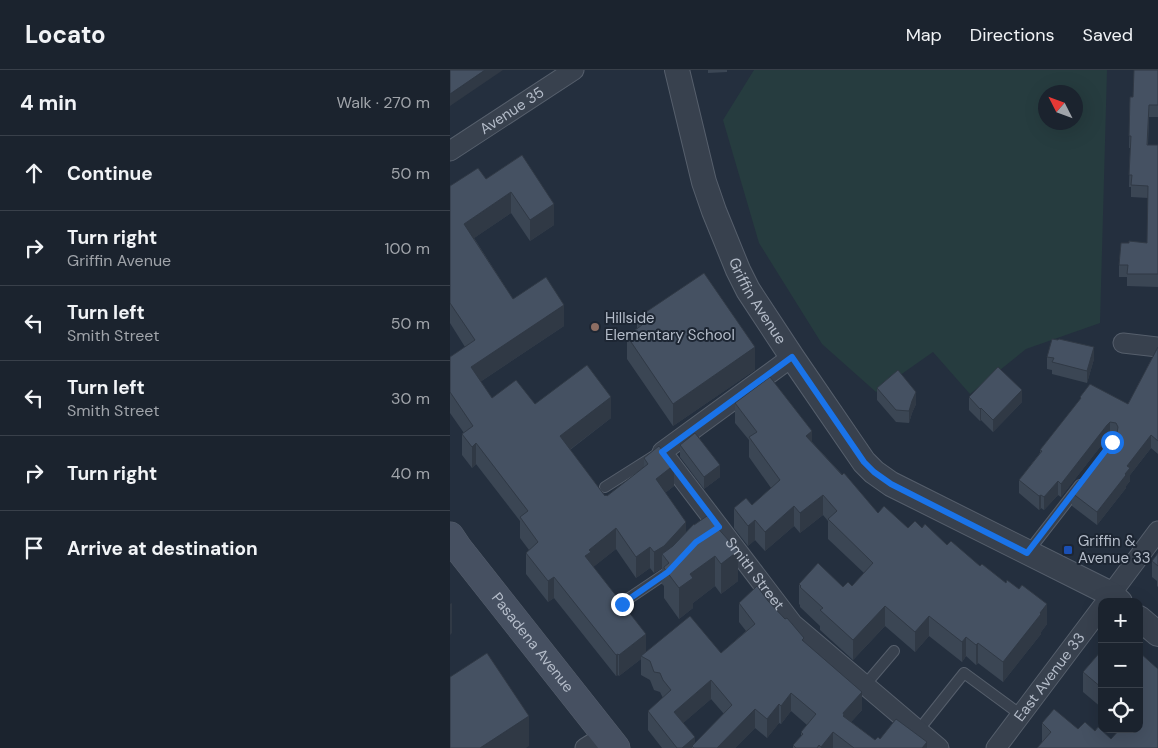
<!DOCTYPE html>
<meta charset="utf-8">
<style>
:root{--surface:#1b232e;--page:#242b36;--text:#f1f3f6;--muted:#a0a4aa;--line:#39404a}
body{margin:0;font-family:"DM Sans",sans-serif;background:var(--page);color:var(--text)}
.controls{position:absolute;right:15px;bottom:15px;display:grid;overflow:hidden;border-radius:10px;box-shadow:0 5px 20px #0002}
.controls button{width:45px;height:45px;display:grid;place-items:center;padding:0;border:0;border-bottom:1px solid var(--line);background:var(--surface);color:var(--text);font:25px sans-serif}
.compass{position:absolute;left:588px;top:15px;width:45px;height:45px;border-radius:50%;background:var(--surface);box-shadow:0 5px 20px #0002;rotate:312deg}
.stop{position:absolute;width:15px;height:15px;margin:-11px;border:4px solid #1a73e8;border-radius:50%;background:#fff}
.stop.end{background:#1a73e8;border-color:#fff;box-shadow:0 1px 5px #0008}
.list{margin:0;padding:0;list-style:none}
h2{display:flex;justify-content:space-between;align-items:center;height:65px;margin:0;padding:0 20px;font-size:21px}
h2 small{font-size:16px;font-weight:400;color:var(--muted)}
.list li{display:grid;grid-template-columns:32px 1fr auto;gap:15px;align-items:center;box-sizing:border-box;height:75px;padding:0 20px;border-top:1px solid var(--line)}
.list b{display:block;font-size:19px;white-space:nowrap}
.list p{margin:0;font-size:16px;white-space:nowrap;color:var(--muted)}
.list em{font-size:16px;font-style:normal;color:var(--muted)}
.icon{flex:none;width:28px;height:28px;fill:none;stroke:currentColor;stroke-width:2;stroke-linecap:round;stroke-linejoin:round}
.map{position:relative;flex:none;width:708px;height:678px;overflow:hidden}
header{display:flex;align-items:center;gap:30px;box-sizing:border-box;height:70px;padding:0 25px;background:var(--surface);border-bottom:1px solid var(--line)}
header strong{font-size:24px}
nav{display:flex;gap:28px;margin-inline-start:auto;font-size:18px}
main{display:flex}
aside{flex:1;background:var(--surface)}
.map>svg:first-child{display:block}
.green{fill:#263c3f;fill-rule:evenodd}
.lines{fill:none;stroke-linecap:round;stroke-linejoin:round}
.service-casing{stroke:#565f6c;stroke-width:12}
.minor-casing{stroke:#565f6c;stroke-width:21}
.tertiary-casing{stroke:#565f6c;stroke-width:26}
.secondary-casing{stroke:#565f6c;stroke-width:29}
.service{stroke:#38414e;stroke-width:10}
.minor{stroke:#38414e;stroke-width:19}
.tertiary{stroke:#38414e;stroke-width:24}
.secondary{stroke:#465061;stroke-width:28}
.wall{fill:#3b4654;fill-rule:evenodd}
.shaded-wall{fill:#303945}
.building{fill:#455162;stroke:#303945}
.route{stroke:#1a73e8;stroke-width:6}
.education-dot{fill:#8d6e63;stroke:#1d2633;stroke-width:2}
.transit-dot{fill:#1a4fb4;stroke:#1d2633;stroke-width:2}
.labels{text-anchor:middle;dominant-baseline:central;stroke-width:4;stroke-linejoin:round;paint-order:stroke}
.street-label{font-size:15px;fill:#b4bcc9;stroke:#1d2633}
.poi-label{font-size:15px;fill:#b4bcc9;stroke:#1d2633;text-anchor:start}
</style>
<header>
<strong>Locato</strong>
<nav><a>Map</a><a>Directions</a><a>Saved</a></nav>
</header>
<main>
<aside>
<h2>4 min<small>Walk · 270 m</small></h2>
<ul class="list">
<li><svg class="icon" aria-label="ahead" viewBox="0 0 24 24"><path d="M12 20V5M6 11l6-6 6 6"/></svg><div><b>Continue</b></div><em>50 m</em></li>
<li><svg class="icon" aria-label="right" viewBox="0 0 24 24"><path d="M7 20v-9h11M14 6l5 5-5 5"/></svg><div><b>Turn right</b><p>Griffin Avenue</p></div><em>100 m</em></li>
<li><svg class="icon" aria-label="left" viewBox="0 0 24 24"><path d="M17 20v-9H6M10 6l-5 5 5 5"/></svg><div><b>Turn left</b><p>Smith Street</p></div><em>50 m</em></li>
<li><svg class="icon" aria-label="left" viewBox="0 0 24 24"><path d="M17 20v-9H6M10 6l-5 5 5 5"/></svg><div><b>Turn left</b><p>Smith Street</p></div><em>30 m</em></li>
<li><svg class="icon" aria-label="right" viewBox="0 0 24 24"><path d="M7 20v-9h11M14 6l5 5-5 5"/></svg><div><b>Turn right</b></div><em>40 m</em></li>
<li><svg class="icon" aria-label="arrive" viewBox="0 0 24 24"><path d="M6 21V4h12l-3 4 3 4H6"/></svg><div><b>Arrive at destination</b></div></li>
</ul>
</aside>
<div class="map">
<svg width="708" height="678" viewBox="0 0 708 678">
<rect width="100%" height="100%" fill="#242f3e"/>
<path class="green" d="M304 0H657L650 253 576 279 520 324 483 282 426 322 372 274 309 173 273 50ZM596 22H626V52H596Z"/>
<g class="lines">
<defs>
<path id="service" d="M155 417 204 386
M578 482 630 415
M172 533 218 502 221 498
M415 615 444 581
M475 652 514 603 571 645"/>
<g id="minor">
<path id="s1" d="M0 81 124 0"/>
<path d="M673 273 708 277"/>
<path id="s2" d="M342 287 212 382 343 554 489 678"/>
<path d="M655 532 708 461"/>
<path d="M135 678 156 665"/>
<path id="s3" d="M546 678 652 537"/>
</g>
<g id="tertiary">
<path id="s4" d="M227 0 254 112 264 141 288 200 298 220 342 287 414 392 424 402 441 414 661 524 670 532"/>
<path d="M689 548 708 564"/>
</g>
<g id="secondary">
<path id="s5" d="M0 466 8 478 166 678"/>
</g>
</defs>
<use href="#service" class="service-casing"/>
<use href="#minor" class="minor-casing"/>
<use href="#tertiary" class="tertiary-casing"/>
<use href="#secondary" class="secondary-casing"/>
<use href="#service" class="service"/>
<use href="#minor" class="minor"/>
<use href="#tertiary" class="tertiary"/>
<use href="#secondary" class="secondary"/>
</g>
<path class="wall" d="M258 0H277V2L258 3Z
M708 0V47H699L698 75H708V217L677 216V207H669V195L697 173 698 128 681 127V117H679L680 78H679L680 27H683Z
M72 85 104 155 80 171 61 143 24 168 63 229 114 256 30 312 42 328 85 334 161 348 120 380 155 426H157L194 397V388L224 416 215 423 236 463 244 454 288 511 271 524 265 516 243 533V538L229 549 214 528V516L212 514V498L204 503 200 498 186 508 166 479 143 497 196 582 271 583 296 561 289 552V533L318 531 354 572 412 640 401 652 425 670 430 669 477 678H343V675L351 666V662L357 655 341 641 331 654 329 653 317 668 305 658 285 678H212L198 660V641L213 628 210 622 204 620 200 610 191 605V589L169 606 168 605 166 606 104 528 98 532 76 504V483L79 480 70 468V451L26 394 22 398 12 385V364L14 363 0 343V287L15 277 0 253V116L36 109ZM261 629 274 644 245 673 233 653Z
M187 248 305 300 223 356 177 289V266L187 259Z
M708 277V384L701 378 680 405V411L676 416V418L647 455 622 436V423L665 366H660L657 368 611 427 608 425 594 440 591 438 589 440 569 423V410L590 383V380L630 330V327L678 334Z
M597 287 644 289 637 313 602 304V300L597 299Z
M427 318 466 334 462 343 459 353 446 352 427 330Z
M519 327 572 332 543 362 531 350 530 351 519 340Z
M285 333 362 372 428 443 458 458H472L497 475 597 554 591 562V564L553 612 528 593 526 595 516 586 512 592 479 566 465 582 435 556 403 590 370 560V556L350 537V535L349 534V514L393 517 402 516 414 503 378 469V451L373 445 350 463 344 456 315 481 305 470 298 476 284 458V438L302 435 321 418 299 387V370L285 353Z
M230 375 270 407 254 419 230 387Z
M708 483V517L707 516V511L702 507V491Z
M652 580V638L633 622V602Z
M592 653 628 659 645 661 661 669 689 659 708 678 592 672Z"/>
<path class="shaded-wall" d="M35 0H53L0 36V24Z
M61 122V143L14 175V154Z
M104 134V155L80 171V150Z
M114 235V256L21 318V297Z
M305 277V300L223 356V334Z
M644 277V289L637 313V301Z
M572 320V332L543 362V350Z
M466 322V334L462 343 459 353V341L462 331Z
M161 327V348L110 387V366Z
M531 338V350L530 351V339Z
M660 352V366L657 368 611 427V414L657 355Z
M362 361V381L356 366Z
M701 365V378L680 405V411L676 416V418L647 455V442L677 396Z
M26 373V394L22 398V377Z
M224 395V416L206 430V409Z
M270 395V407L254 419V407Z
M608 411V425L594 440V427Z
M373 425V445L350 463V443Z
M591 425V438L589 440V426Z
M344 436V456L315 481V462Z
M305 450V470L298 476V456Z
M236 452V473L212 484V498L204 503V482Z
M166 458V479L141 499 135 486 139 480Z
M200 477V498L186 508V487Z
M288 481V511L271 524V494Z
M265 486V516L243 533V538L229 549V518L240 504Z
M104 507V528L98 532V511Z
M2 533V563L0 565V534Z
M597 534V554L591 562V564L553 612V592Z
M435 536V556L403 590V570Z
M479 546V566L465 582V562Z
M196 564V585L191 586V589L169 606V585Z
M516 567V586L512 592V572Z
M528 573V593L526 595V575Z
M168 584V605L166 606V585Z
M261 610V629L224 661V642Z
M412 622V640L394 660 393 643Z
M341 623V641L331 654V636Z
M329 634V653L317 668V649Z
M305 639V658L285 678H267Z
M79 646V676L76 678H30Z
M383 662V678H371V677Z
M245 667V678L242 676V678H232Z
M477 672V678H472Z"/>
<path class="building" d="M0 0H35L0 24Z
M684 0H708V35H699L697 75H708V204H677L678 195H669L671 173H679V171L697 173 698 116 681 115 682 105H679L681 66H679L680 27H683Z
M72 85 104 134 80 150 61 122 14 154 63 229 96 207 114 235 21 297 42 328 66 310 85 334 137 295 161 327 110 366 155 426 156 425 157 426 198 394 194 388 209 376 224 395 206 409 236 452 214 476 204 482 200 477 186 487 166 458 139 480 141 482 135 486 196 564 169 585 168 584 166 585 104 507 98 511 76 483 88 472 70 447 78 441 26 373 22 377 12 364 23 356 0 322V287L25 270 0 233V116L28 98 36 109Z
M254 203 305 277 223 334 177 266 192 255 187 248Z
M602 269 608 270 609 269 644 277 637 301 602 292 604 288 597 287Z
M708 277V371L701 365 677 396 680 398 675 404 676 405 647 442 622 423 667 363 668 357 666 353 660 352 657 355 611 414 608 411 594 427 591 425 589 426 569 410 592 381 590 380 631 328 630 327 640 314 678 334Z
M548 297 572 320 543 350 531 338 530 339 519 327Z
M448 300 466 322 462 331 459 341 446 340 427 318Z
M320 307 362 361 356 366 392 405 394 403 428 443 434 436 458 458 465 451 472 458 475 454 497 475 501 471 530 496 532 494 556 513 557 510 569 519 572 515 597 534 590 543 591 544 553 592 528 573 526 575 516 567 512 572 479 546 465 562 435 536 403 570 370 540 373 538 350 517 351 516 349 514 368 493 393 517 398 512 402 516 423 493 378 449 387 441 373 425 350 443 344 436 315 462 305 450 298 456 284 438 296 428 302 435 330 410 299 367 307 362 285 333Z
M245 363 270 395 254 407 230 375Z
M257 446 288 481 271 494 265 486 240 504 243 508 229 518 214 498V497L219 493 212 484 223 476 244 454V455Z
M708 483V496L702 491Z
M307 516 318 531 335 549 337 548 354 568 352 570 412 622 393 643 394 645 393 646 425 670 428 667 430 669 446 649 477 672 472 678H404L383 662 371 677 369 675 367 678H346L343 675 353 664 351 662 366 644 341 623 331 636 329 634 317 649 305 639 267 678H244L242 676 282 635 261 610 224 642 245 667 232 678H227L198 641 221 620 213 610 210 603 204 602 200 591 191 586 240 546 271 583 305 554 289 533Z
M652 580V618L633 602Z
M689 582 708 599V678H587L601 662 592 653 604 639 628 659 635 652 645 661 648 657 661 669 670 659H689Z
M37 583 79 646 30 678H0V607Z"/>
<g class="lines">
<path class="route" d="M172 534 218 502 246 472 269 457 212 382 342 287 414 392 424 402 441 414 577 483 662 372"/>
</g>
<circle class="education-dot" cx="145" cy="257" r="5"/>
<rect class="transit-dot" x="613" y="475" width="10" height="10" rx="2.5"/>
<g class="labels">
<g class="street-label">
<text stroke="none"><textPath href="#s1" startOffset="74">Avenue 35</textPath></text>
<text stroke="none"><textPath href="#s4" startOffset="246">Griffin Avenue</textPath></text>
<text stroke="none"><textPath href="#s2" startOffset="314">Smith Street</textPath></text>
<text stroke="none"><textPath href="#s5" startOffset="135">Pasadena Avenue</textPath></text>
<text stroke="none"><textPath href="#s3" startOffset="89">East Avenue 33</textPath></text>
</g>
<g class="poi-label">
<text x="155" y="248">Hillside<tspan x="155" dy="17">Elementary School</tspan></text>
<text x="628" y="471">Griffin &amp;<tspan x="628" dy="17">Avenue 33</tspan></text>
</g>
</g>
</svg>
<div class="controls">
<button>+</button>
<button>−</button>
<button><svg class="icon" aria-label="locate" viewBox="0 0 24 24"><circle cx="12" cy="12" r="6"/><path d="M12 2v4M12 18v4M2 12h4M18 12h4"/></svg></button>
</div>
<svg class="compass" viewBox="-18 -18 36 36"><path d="M0-13l5 13h-10z" fill="#e53935"/><path d="M0 13l5-13h-10z" fill="#a0a4aa"/></svg>
<div class="stop" style="left:662px;top:372px"></div>
<div class="stop end" style="left:172px;top:534px"></div>
</div>
</main>
